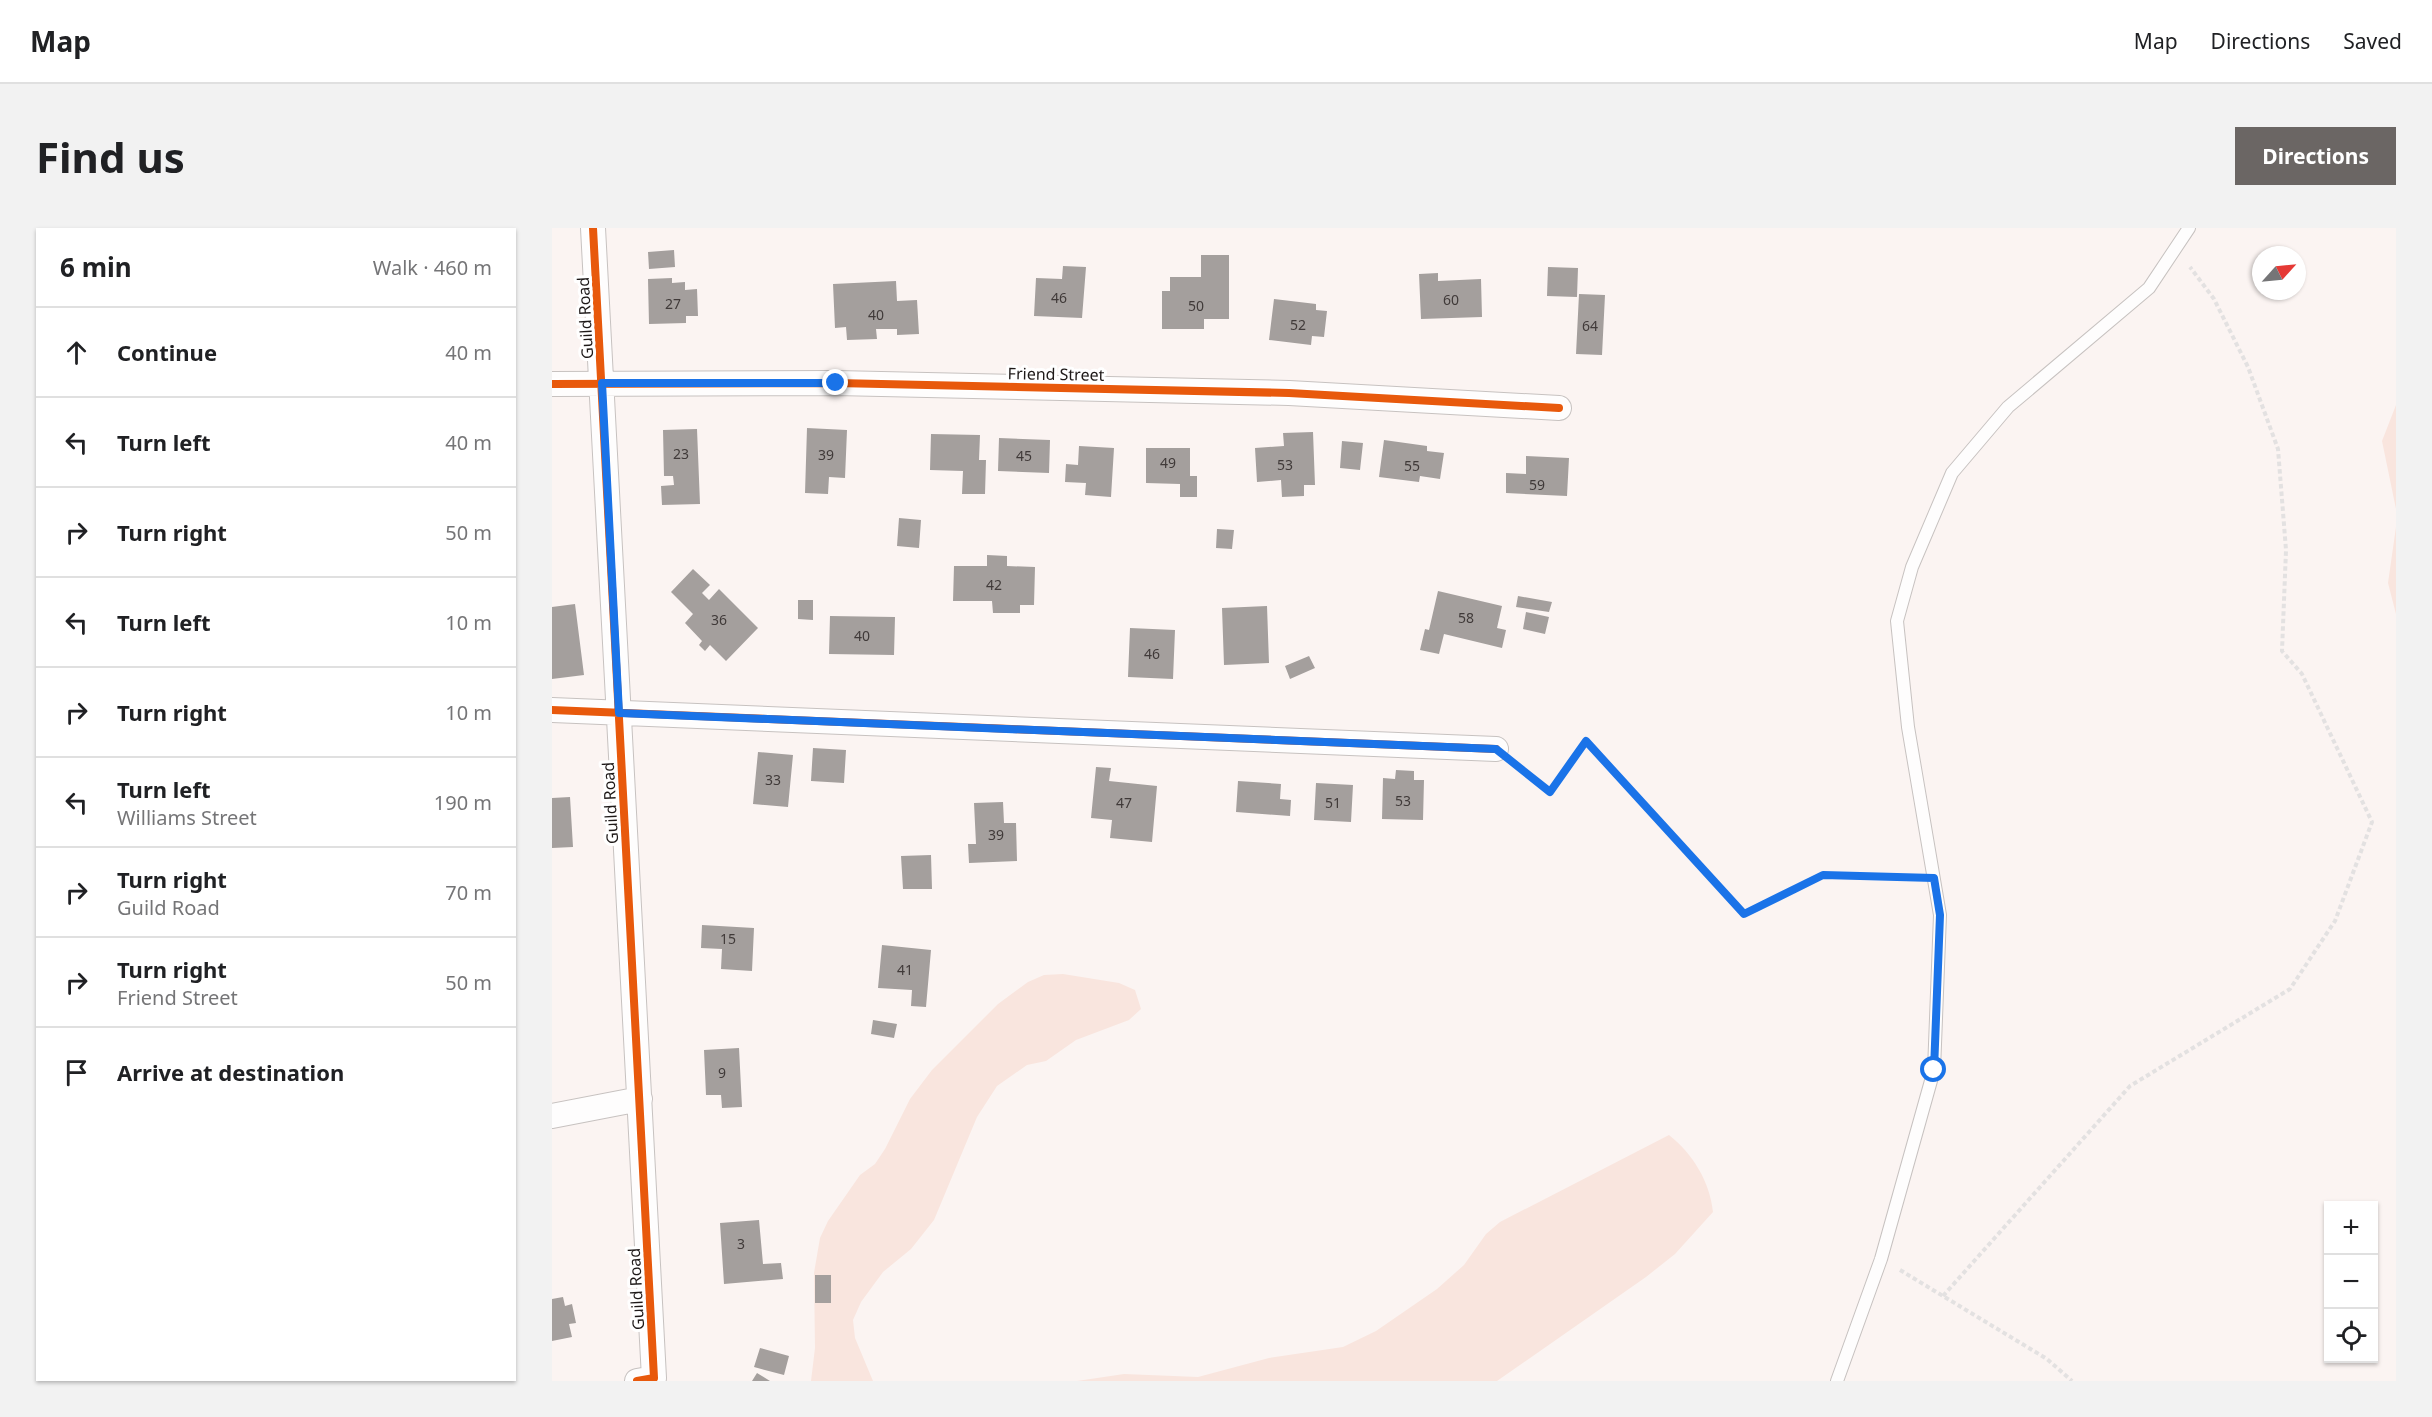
<!DOCTYPE html>
<meta charset="utf-8">
<style>
:root{--surface:#fff;--page:#f2f2f2;--text:#202124;--muted:#757577;--line:#e0e0e0;--accent:#6b6664}
body{margin:0;font-family:"Noto Sans",sans-serif;background:var(--page);color:var(--text)}
.controls{position:absolute;right:18px;bottom:18px;display:grid;overflow:hidden;border-radius:0px;box-shadow:0 2px 4px #0004}
.controls button{width:54px;height:54px;display:grid;place-items:center;padding:0;border:0;border-bottom:2px solid var(--line);background:var(--surface);color:var(--text);font:30px sans-serif}
.compass{position:absolute;left:1700px;top:18px;width:54px;height:54px;border-radius:50%;background:var(--surface);box-shadow:0 2px 4px #0004;rotate:63deg}
.stop{position:absolute;width:18px;height:18px;margin:-14px;border:4px solid #1a73e8;border-radius:50%;background:#fff}
.stop.end{background:#1a73e8;border-color:#fff;box-shadow:0 2px 6px #0008}
.list{margin:0;padding:0;list-style:none}
h2{display:flex;justify-content:space-between;align-items:center;height:78px;margin:0;padding:0 24px;font-size:26px}
h2 small{font-size:20px;font-weight:400;color:var(--muted)}
.list li{display:grid;grid-template-columns:39px 1fr auto;gap:18px;align-items:center;box-sizing:border-box;height:90px;padding:0 24px;border-top:2px solid var(--line)}
.list b{display:block;font-size:22px;white-space:nowrap}
.list p{margin:0;font-size:20px;white-space:nowrap;color:var(--muted)}
.list em{font-size:20px;font-style:normal;color:var(--muted)}
.icon{flex:none;width:33px;height:33px;fill:none;stroke:currentColor;stroke-width:2;stroke-linecap:round;stroke-linejoin:round}
.map{position:relative;flex:none;width:1844px;height:1153px;overflow:hidden;border-radius:0px}
header{display:flex;align-items:center;gap:36px;box-sizing:border-box;height:84px;padding:0 30px;background:var(--surface);border-bottom:2px solid var(--line)}
header strong{font-size:28px}
nav{display:flex;gap:33px;margin-inline-start:auto;font-size:21px}
.intro{display:flex;align-items:center;justify-content:space-between;box-sizing:border-box;height:144px;padding:0 36px}
h1{margin:0;font-size:42px}
.button{padding:15px 27px;border-radius:0px;background:var(--accent);color:#fff;font-size:21px;font-weight:700}
main{display:flex;gap:36px;padding:0 36px}
aside{flex:1;background:var(--surface);border-radius:0px;box-shadow:0 2px 4px #0004}
.map>svg:first-child{display:block}
.green{fill:#f9e5de}
.building{fill:#a49f9d}
.lines{fill:none;stroke-linecap:round;stroke-linejoin:round}
.lane-casing{stroke:#c7c2c0;stroke-width:14}
.street-casing{stroke:#c7c2c0;stroke-width:26}
.path{stroke:#e3e1e1;stroke-width:4;stroke-dasharray:4.5 3;stroke-linecap:butt}
.lane{stroke:#fefdfd;stroke-width:12}
.street{stroke:#fefdfd;stroke-width:24}
.cycleway-casing{stroke:#fff;stroke-width:11}
.cycleway{stroke:#e8590c;stroke-width:8}
.route{stroke:#1a73e8;stroke-width:8}
.labels{text-anchor:middle;dominant-baseline:central;stroke-width:6;stroke-linejoin:round;paint-order:stroke}
.number-label{font-size:14px;fill:#403a39}
.street-label{font-size:16px;fill:#1e1918;stroke:#fff}
</style>
<header>
<strong>Map</strong>
<nav><a>Map</a><a>Directions</a><a>Saved</a></nav>
</header>
<div class="intro"><h1>Find us</h1><a class="button">Directions</a></div>
<main>
<aside>
<h2>6 min<small>Walk · 460 m</small></h2>
<ul class="list">
<li><svg class="icon" aria-label="ahead" viewBox="0 0 24 24"><path d="M12 20V5M6 11l6-6 6 6"/></svg><div><b>Continue</b></div><em>40 m</em></li>
<li><svg class="icon" aria-label="left" viewBox="0 0 24 24"><path d="M17 20v-9H6M10 6l-5 5 5 5"/></svg><div><b>Turn left</b></div><em>40 m</em></li>
<li><svg class="icon" aria-label="right" viewBox="0 0 24 24"><path d="M7 20v-9h11M14 6l5 5-5 5"/></svg><div><b>Turn right</b></div><em>50 m</em></li>
<li><svg class="icon" aria-label="left" viewBox="0 0 24 24"><path d="M17 20v-9H6M10 6l-5 5 5 5"/></svg><div><b>Turn left</b></div><em>10 m</em></li>
<li><svg class="icon" aria-label="right" viewBox="0 0 24 24"><path d="M7 20v-9h11M14 6l5 5-5 5"/></svg><div><b>Turn right</b></div><em>10 m</em></li>
<li><svg class="icon" aria-label="left" viewBox="0 0 24 24"><path d="M17 20v-9H6M10 6l-5 5 5 5"/></svg><div><b>Turn left</b><p>Williams Street</p></div><em>190 m</em></li>
<li><svg class="icon" aria-label="right" viewBox="0 0 24 24"><path d="M7 20v-9h11M14 6l5 5-5 5"/></svg><div><b>Turn right</b><p>Guild Road</p></div><em>70 m</em></li>
<li><svg class="icon" aria-label="right" viewBox="0 0 24 24"><path d="M7 20v-9h11M14 6l5 5-5 5"/></svg><div><b>Turn right</b><p>Friend Street</p></div><em>50 m</em></li>
<li><svg class="icon" aria-label="arrive" viewBox="0 0 24 24"><path d="M6 21V4h12l-3 4 3 4H6"/></svg><div><b>Arrive at destination</b></div></li>
</ul>
</aside>
<div class="map">
<svg width="1844" height="1153" viewBox="0 0 1844 1153">
<rect width="100%" height="100%" fill="#fbf4f2"/>
<path class="green" d="M1844 177V281L1830 213Z
M1844 299V386L1836 355Z
M511 746 567 755 583 762 589 781 577 792 524 812 494 833 475 837 445 858 425 889 382 992 359 1021 331 1044 309 1074 301 1092 303 1110 321 1153H259L263 1120 262 1045 268 1010 276 993 308 947 323 936 333 921 358 871 380 842 446 776 476 754 492 747Z
M1117 907C1141 926 1158 954 1161 984L1123 1026 1094 1049 945 1153H525L572 1146 646 1149 717 1130 791 1119 824 1103 885 1061 912 1037 934 1006 948 994Z"/>
<path class="building" d="M122 22 123 39 97 41 96 24Z
M649 27H677V91H652V101H610V63H618V49H649Z
M511 38 534 39 530 90 482 88 484 50 510 51Z
M996 39 1026 40 1025 69 995 68Z
M886 45V53L929 51 930 89 869 91 867 46Z
M120 50V55L133 54V62L145 61 146 88H134V95L97 96 96 51Z
M344 53 345 73 365 72 367 106 345 107V101H324L325 111 295 112 294 99 283 100 281 56Z
M1027 66 1053 67 1050 127 1024 126Z
M722 71 764 76V82L775 83 772 109 760 108 759 117 717 112Z
M255 200 295 202 293 250 277 249 276 266 253 265Z
M145 201 148 276 110 277 109 258 122 257 121 248H112L111 202Z
M761 204 763 257H752V268L730 269 729 252 705 254 703 220 732 218 731 205Z
M379 206 428 207 427 232H434L433 266H410L411 243 378 242Z
M447 210 498 212 497 245 446 243Z
M832 212 875 218V223L892 225 888 251 868 248 867 254 827 249Z
M790 213 811 215 808 242 788 240Z
M527 218 562 220 559 269 533 267 534 255 513 254 514 236 526 237Z
M594 220H638V248H645V269H628V256L594 255Z
M974 228 1017 230 1015 268 954 265V245L974 246Z
M347 290 369 292 367 320 345 318Z
M665 301 682 302 680 321 664 320Z
M435 327 455 328V338L483 339 482 377H468V385H441L440 373H401L402 338H435Z
M141 341 158 357 150 365 157 372 167 361 206 400 174 433 158 417 153 423 147 417 150 413 133 395 141 386 119 364Z
M886 363 950 378 945 400 954 402 950 420 892 406 887 426 868 422 873 401 877 402Z
M966 368 1000 374 997 384 964 379Z
M246 372H261V392L246 391Z
M23 376 32 447 0 451V379Z
M715 378 717 435 672 437 670 380Z
M974 384 997 389 993 406 971 401Z
M278 388 343 389 342 427 277 426Z
M578 400 623 402 621 451 576 449Z
M757 428 763 440 738 451 733 438Z
M261 520 294 522 292 555 259 553Z
M206 524 241 527 236 579 201 576Z
M544 539 559 540 557 553 605 558 600 614 558 610 560 592 539 590Z
M844 542 862 543V552H872L871 592 830 591 831 550 843 551Z
M686 553 729 556 728 571 739 572 738 588 684 584Z
M764 555 801 557 799 594 762 592Z
M18 569 21 619 0 620V570Z
M451 574 452 595H464L465 633 417 635 416 616H424L422 575Z
M379 627 380 661H351L349 628Z
M150 697 202 700 200 743 169 741 170 721 149 720Z
M330 717 379 722 374 779 359 778 360 762 326 760Z
M321 792 345 796 342 810 319 806Z
M187 820 190 879 170 880 169 867H154L152 822Z
M207 992 211 1036 229 1035 231 1051 172 1056 168 995Z
M263 1047H279V1075H263Z
M11 1069 13 1078 20 1076 24 1095 17 1096 20 1109 0 1113V1071Z
M208 1120 237 1128 232 1147 202 1139Z
M205 1145 218 1153H200Z"/>
<g class="lines">
<defs>
<path id="lane" d="M1285 1153 1329 1031 1382 842 1388 687 1356 499 1345 393 1360 339 1400 245 1456 179 1597 60 1637 0"/>
<path id="street" d="M41 0 102 1150 85 1153
M0 156 284 155 737 165 1007 180
M0 482 944 521
M0 888 88 871"/>
</defs>
<use href="#lane" class="lane-casing"/>
<use href="#street" class="street-casing"/>
<path class="path" d="M966 538 998 564 1034 513 1192 686 1271 647 1361 649
M1348 1042 1495 1131 1520 1153
M1391 1068 1578 858 1738 761 1783 693 1820 594 1750 446 1730 423 1734 322 1726 221 1696 139 1662 71 1638 39"/>
<use href="#lane" class="lane"/>
<use href="#street" class="street"/>
<defs>
<path id="cycleway" d="M41 0 102 1150 85 1153
M0 156 284 155 737 165 1007 180
M0 482 944 521"/>
</defs>
<use href="#cycleway" class="cycleway-casing"/>
<use href="#cycleway" class="cycleway"/>
</g>
<g class="lines">
<path class="route" d="M284 155H50L67 485 944 521 998 564 1034 513 1192 686 1271 647 1382 650 1388 687 1382 842"/>
</g>
<g class="labels">
<g class="number-label">
<text x="507" y="69">46</text>
<text x="899" y="71">60</text>
<text x="121" y="75">27</text>
<text x="644" y="77">50</text>
<text x="324" y="86">40</text>
<text x="746" y="96">52</text>
<text x="1038" y="97">64</text>
<text x="129" y="225">23</text>
<text x="274" y="226">39</text>
<text x="472" y="227">45</text>
<text x="616" y="234">49</text>
<text x="733" y="236">53</text>
<text x="860" y="237">55</text>
<text x="985" y="256">59</text>
<text x="442" y="356">42</text>
<text x="914" y="389">58</text>
<text x="167" y="391">36</text>
<text x="310" y="407">40</text>
<text x="600" y="425">46</text>
<text x="221" y="551">33</text>
<text x="851" y="572">53</text>
<text x="572" y="574">47</text>
<text x="781" y="574">51</text>
<text x="444" y="606">39</text>
<text x="176" y="710">15</text>
<text x="353" y="741">41</text>
<text x="170" y="844">9</text>
<text x="189" y="1015">3</text>
</g>
<g class="street-label">
<text transform="translate(33 90) rotate(-93)">Guild Road</text>
<text transform="translate(504 146) rotate(1)">Friend Street</text>
<text transform="translate(58 575) rotate(-93)">Guild Road</text>
<text transform="translate(84 1061) rotate(-93)">Guild Road</text>
</g>
</g>
</svg>
<div class="controls">
<button>+</button>
<button>−</button>
<button><svg class="icon" aria-label="locate" viewBox="0 0 24 24"><circle cx="12" cy="12" r="6"/><path d="M12 2v4M12 18v4M2 12h4M18 12h4"/></svg></button>
</div>
<svg class="compass" viewBox="-18 -18 36 36"><path d="M0-13l5 13h-10z" fill="#e53935"/><path d="M0 13l5-13h-10z" fill="#757577"/></svg>
<div class="stop" style="left:1382px;top:842px"></div>
<div class="stop end" style="left:284px;top:155px"></div>
</div>
</main>
